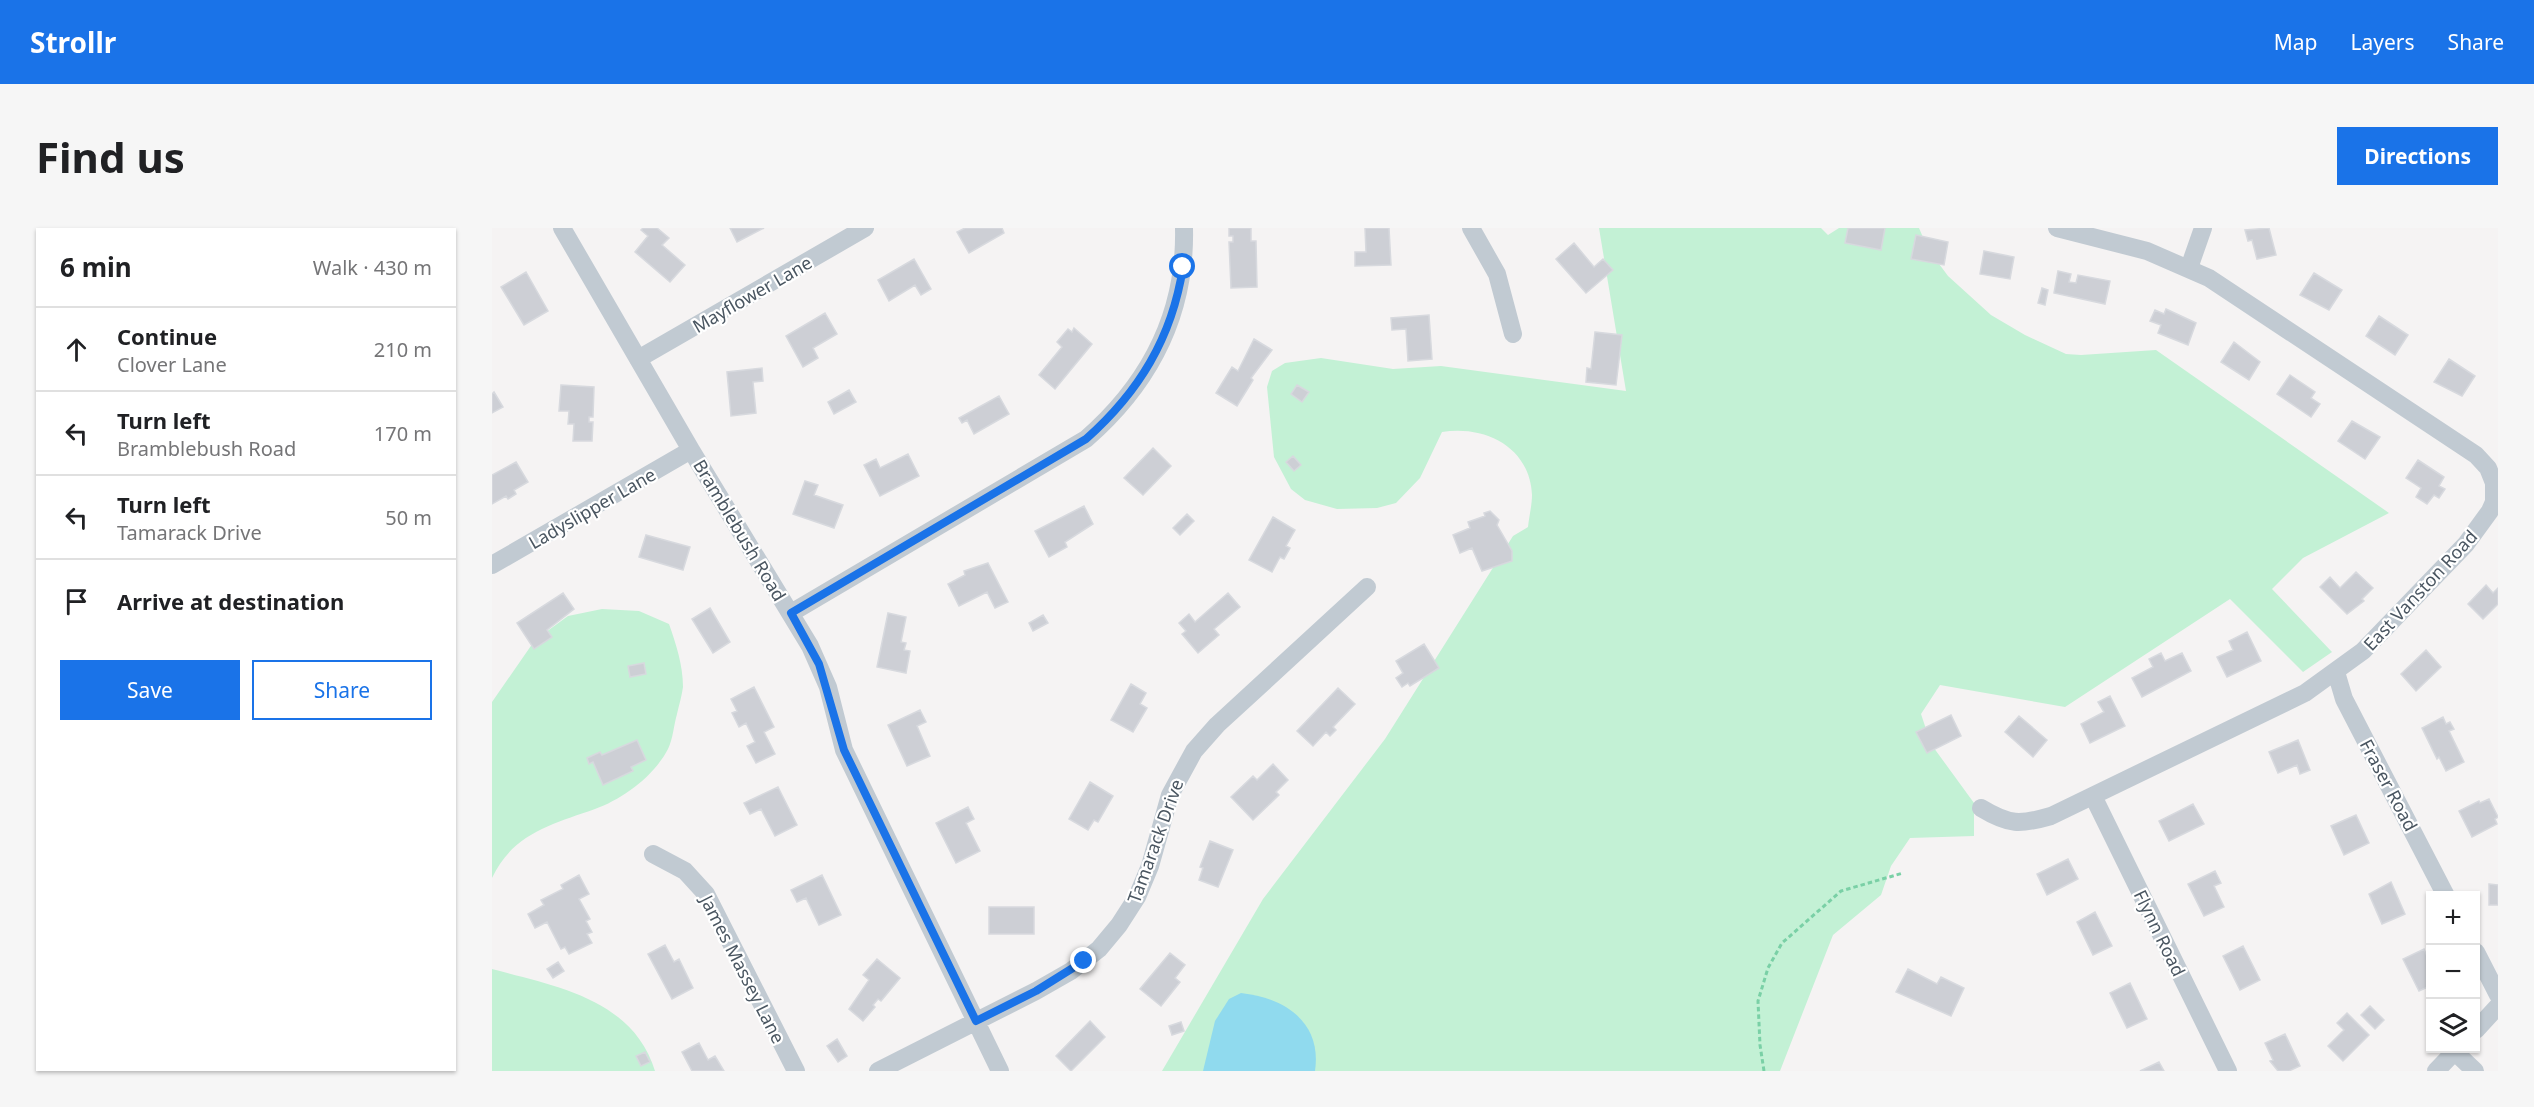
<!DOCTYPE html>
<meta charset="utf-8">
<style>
:root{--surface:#fff;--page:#f6f6f6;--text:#202124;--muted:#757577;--line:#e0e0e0;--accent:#1a73e8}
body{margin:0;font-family:"Noto Sans",sans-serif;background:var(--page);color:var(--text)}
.controls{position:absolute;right:18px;bottom:18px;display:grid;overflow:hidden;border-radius:0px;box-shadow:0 2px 4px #0004}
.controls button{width:54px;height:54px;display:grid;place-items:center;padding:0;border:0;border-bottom:2px solid var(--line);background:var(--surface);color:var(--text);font:30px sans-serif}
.stop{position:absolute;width:18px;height:18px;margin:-14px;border:4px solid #1a73e8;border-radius:50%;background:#fff}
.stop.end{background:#1a73e8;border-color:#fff;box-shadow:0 2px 6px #0008}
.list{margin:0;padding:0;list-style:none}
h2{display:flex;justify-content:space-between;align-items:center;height:78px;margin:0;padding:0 24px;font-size:26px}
h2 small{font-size:20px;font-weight:400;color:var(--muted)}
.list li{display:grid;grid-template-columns:39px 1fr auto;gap:18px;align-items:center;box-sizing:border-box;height:84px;padding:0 24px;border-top:2px solid var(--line)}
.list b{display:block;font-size:22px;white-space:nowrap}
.list p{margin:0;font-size:20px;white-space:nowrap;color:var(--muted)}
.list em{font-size:20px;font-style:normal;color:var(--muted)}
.actions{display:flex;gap:12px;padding:18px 24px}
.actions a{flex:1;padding:14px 0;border:2px solid var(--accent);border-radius:0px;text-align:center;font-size:21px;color:var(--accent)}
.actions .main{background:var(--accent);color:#fff}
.icon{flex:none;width:33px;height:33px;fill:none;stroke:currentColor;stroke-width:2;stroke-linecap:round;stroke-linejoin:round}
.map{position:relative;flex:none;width:2006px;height:843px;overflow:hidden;border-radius:0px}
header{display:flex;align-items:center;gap:36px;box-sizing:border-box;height:84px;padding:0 30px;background:var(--accent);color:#fff}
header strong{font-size:28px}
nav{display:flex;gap:33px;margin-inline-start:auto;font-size:21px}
.intro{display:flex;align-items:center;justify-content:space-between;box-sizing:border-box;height:144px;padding:0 36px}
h1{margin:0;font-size:42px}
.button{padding:15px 27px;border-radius:0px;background:var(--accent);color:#fff;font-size:21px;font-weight:700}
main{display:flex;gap:36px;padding:0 36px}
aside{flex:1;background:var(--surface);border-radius:0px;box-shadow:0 2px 4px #0004}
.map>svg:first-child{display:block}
.green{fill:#c3f1d5}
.water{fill:#90daee}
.building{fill:#cdcfd5;stroke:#d7d9de;stroke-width:1.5}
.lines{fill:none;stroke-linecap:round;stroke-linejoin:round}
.path{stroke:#7ad0a6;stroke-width:3;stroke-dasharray:4.5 3;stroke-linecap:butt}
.minor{stroke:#c1cad2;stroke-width:18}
.route{stroke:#1a73e8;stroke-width:8}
.labels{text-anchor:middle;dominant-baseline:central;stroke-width:4.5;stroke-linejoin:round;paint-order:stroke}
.street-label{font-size:18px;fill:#4a5661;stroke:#fff}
</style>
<header>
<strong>Strollr</strong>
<nav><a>Map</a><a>Layers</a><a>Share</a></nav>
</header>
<div class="intro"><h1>Find us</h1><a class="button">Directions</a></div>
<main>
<aside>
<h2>6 min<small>Walk · 430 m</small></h2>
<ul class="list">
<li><svg class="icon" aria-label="ahead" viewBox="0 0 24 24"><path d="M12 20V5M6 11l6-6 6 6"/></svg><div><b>Continue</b><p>Clover Lane</p></div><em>210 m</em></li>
<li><svg class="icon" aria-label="left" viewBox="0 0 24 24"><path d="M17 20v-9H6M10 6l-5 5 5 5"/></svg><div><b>Turn left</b><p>Bramblebush Road</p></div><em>170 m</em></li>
<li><svg class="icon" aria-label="left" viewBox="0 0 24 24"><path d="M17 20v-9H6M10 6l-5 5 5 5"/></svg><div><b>Turn left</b><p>Tamarack Drive</p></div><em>50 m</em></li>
<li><svg class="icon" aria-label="arrive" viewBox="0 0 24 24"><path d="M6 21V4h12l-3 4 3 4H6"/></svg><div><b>Arrive at destination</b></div></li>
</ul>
<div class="actions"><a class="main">Save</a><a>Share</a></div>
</aside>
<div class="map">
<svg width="2006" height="843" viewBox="0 0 2006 843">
<rect width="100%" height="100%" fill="#f5f3f3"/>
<path class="green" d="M1107 0H1329L1336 7 1347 0H1427L1436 21 1456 48 1499 87 1533 107 1574 126 1589 127 1664 122 1897 285 1811 330 1780 361 1840 424 1811 444 1738 371 1573 479 1448 457 1429 486 1439 516 1482 575V608L1418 610 1399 638 1389 667 1341 707 1288 843H670L771 671 893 511 1021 308 1036 299C1037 289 1040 277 1040 267 1038 219 993 197 950 204L928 250 904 275 885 280 845 281 813 272 799 261 782 229 775 159 780 143 793 135 829 130 901 141 949 138 1134 163Z
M110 381 147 383 177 396C184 416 191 437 191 459 190 467 187 477 185 486 182 496 181 511 176 521 162 548 131 571 103 581 61 596 21 605 0 650V474L43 412 76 388Z
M0 741C64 758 141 771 163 843H0Z"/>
<path class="water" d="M749 765C794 770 830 795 823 843H711L723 793 737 771Z"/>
<path class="building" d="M151 0H165L177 10 170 17 193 37 178 54 143 24 156 8 149 2Z
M238 0H272L245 14Z
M473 0H510L512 5 477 25 465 4Z
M737 0H759V13H764L765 59 739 60 737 14H741V8H737Z
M873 0H897L899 37 863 38V24H874Z
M1356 0H1393L1389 22 1353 15Z
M1777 0 1784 27 1765 31 1760 12 1756 13 1753 2Z
M1424 7 1456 14 1452 37 1419 31Z
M1082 15 1102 39 1111 31 1121 42 1094 65 1064 31Z
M1492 23 1522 29 1518 51 1488 46Z
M422 31 439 61 429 67 423 57 397 73 386 52Z
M1566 43 1579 46 1577 54 1584 55 1586 47 1618 53 1613 76 1562 65Z
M34 44 56 83 32 97 9 59Z
M1822 45 1850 62 1837 82 1808 67Z
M1550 60 1556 62 1553 77 1546 75Z
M1674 81 1704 95 1696 117 1666 105 1669 97 1658 93 1663 82 1672 86Z
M333 85 345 106 321 120 326 130 311 139 294 108Z
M937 87 940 131 916 133 914 101 900 102 899 90Z
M1887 88 1916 107 1903 127 1874 108Z
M582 100 600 116 563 161 547 147 570 119 565 114 576 101 580 104Z
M1103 104 1130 107 1124 157 1094 154 1095 140 1099 141Z
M762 111 780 122 759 150 761 152 745 178 724 165 740 139 746 143Z
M1742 114 1768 134 1757 152 1729 134Z
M1957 131 1983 148 1970 168 1942 154Z
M270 140 271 153 261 154 264 185 239 188 235 144Z
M1798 147 1823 164 1819 170 1828 176 1819 189 1785 166Z
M69 157 102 159 101 189H97V194H101L100 213H81L82 196H76L77 183H67Z
M805 157 817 164 810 174 799 166Z
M357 162 364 174 342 186 336 174Z
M2 164 11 179 0 185V166Z
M507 168 517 186 482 206 475 192 470 195 467 190Z
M1860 193 1888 209 1873 231 1846 213Z
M661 220 679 238 651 267 632 250Z
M416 226 427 248 388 268 372 237 384 231 388 240Z
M801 228 809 237 802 243 794 234Z
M1926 232 1952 249 1947 258 1953 261 1947 270 1942 267 1935 276 1924 269 1929 260 1914 250Z
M24 234 36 254 22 262 24 266 16 271 14 268 0 276V247Z
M313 253 326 257 322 267 351 277 342 300 301 286Z
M592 278 601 296 573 314 575 319 557 329 543 303Z
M998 283 1007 292 1005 297 1020 323V333L990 343 980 320 968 325 961 307 978 300 976 294 993 288 992 285Z
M695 286 702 293 688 307 681 300Z
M781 289 803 302 794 318 798 320 792 331 788 329 780 344 757 332Z
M154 307 198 319 191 342 147 329Z
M496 335 516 374 503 380 495 364 467 378 456 356 473 347 472 343Z
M1864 344 1881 360 1870 371 1872 373 1855 386 1828 359 1838 349 1848 360Z
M1994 357 2001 365 2006 360V376L1991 391 1976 376Z
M71 365 82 381 55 402 60 409 42 421 25 395Z
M736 365 748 379 722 401 727 407 706 425 690 406 694 403 687 395 697 386 703 394Z
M218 380 238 414 221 425 200 391Z
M396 385 414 389 409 414 414 415 412 422 418 423 414 445 385 439Z
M551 387 556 395 541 403 537 395Z
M1755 404 1769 433 1735 449 1725 429 1741 422 1737 413Z
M932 416 947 440 918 458 916 455 910 459 904 450 911 445 904 433Z
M1934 422 1949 439 1924 463 1909 446Z
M1669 425 1673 433 1690 425 1699 443 1650 469 1640 450 1661 439 1657 431Z
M152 435 154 446 138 449 136 438Z
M639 456 654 465 648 476 655 480 641 504 619 492Z
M262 459 282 499 272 504 283 526 264 535 255 518 263 514 254 495 247 499 240 485 245 483 239 471Z
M846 460 863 476 841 499 844 502 838 508 834 504 821 518 805 503Z
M1618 468 1633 498 1598 515 1589 496 1612 484 1606 474Z
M428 482 434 494 425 498 438 528 415 538 396 497Z
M1459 487 1469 508 1435 525 1424 504Z
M1527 488 1555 512 1541 529 1513 504Z
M1951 489 1954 496 1958 494 1962 501 1957 503 1972 534 1954 543 1947 529 1945 531 1930 500Z
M145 512 154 532 139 539 141 543 111 557 101 534 97 536 95 530 108 524 110 527Z
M1806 512 1818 542 1808 546 1805 537 1786 545 1777 524Z
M781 536 796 552 784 564 787 567 761 592 739 569 761 548 765 552Z
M598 554 621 568 606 594 602 592 596 602 577 591Z
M286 559 305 597 283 608 269 581 258 586 252 575Z
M1997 571 2006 589 2003 591 2005 596 1980 609 1967 583 1987 573 1988 575Z
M1701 576 1712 596 1677 613 1667 593Z
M476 579 482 591 474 595 488 623 464 635 444 595Z
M1864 587 1877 615 1852 627 1839 598Z
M718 613 741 622 726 659 707 652 711 640 708 639Z
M1576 631 1586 651 1555 667 1545 646Z
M1723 643 1729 655 1722 658 1732 679 1712 688 1696 656Z
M87 647 97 666 87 671 98 691 94 693 100 704 95 706 100 715 77 726 73 719 69 721 55 694 43 700 36 686 52 677 49 672 71 661 69 657Z
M330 647 349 687 327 697 314 670 305 674 299 662Z
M1899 654 1913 686 1890 696 1877 666Z
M1997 656 2006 657V677H1997Z
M497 679H542V706H497Z
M1603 684 1620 718 1601 727 1585 694Z
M173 717 182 734 187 731 201 760 180 771 156 726Z
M1751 718 1768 752 1748 762 1731 728Z
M1932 721 1938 736V758L1927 763 1911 731Z
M678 725 693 737 683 750 688 754 669 778 648 761Z
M385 731 408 750 389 773 386 771 381 777 383 779 371 793 357 781 377 752 371 747Z
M66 734 72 743 61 750 55 741Z
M1416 741 1445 756 1449 749 1472 760 1459 788 1404 764Z
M1638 755 1655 791 1635 800 1618 765Z
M1878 778 1892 792 1883 801 1869 787Z
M1855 785 1877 807 1851 833 1836 818 1852 802 1845 795Z
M598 793 613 809 579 843 564 828Z
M689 794 692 803 680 807 677 798Z
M1793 806 1808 838 1797 843H1786L1778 833 1781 832 1773 815Z
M345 811 355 828 346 834 335 818Z
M207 815 216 832 223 828 232 843H200L190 824Z
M153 824 158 834 149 838 144 828Z
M1667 834 1672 843H1648Z"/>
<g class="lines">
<path class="path" d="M1272 843 1268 817 1266 773 1276 740 1290 715 1349 663 1411 645"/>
<path class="minor" d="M70 0 199 222 318 418 336 459 352 522 508 843
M979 0 1005 46 1021 106
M1697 40 1711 0
M146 131 373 0
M0 337 199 222
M299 385 594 211C657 156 694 86 692 0
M1844 444 1852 471 1954 668
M1601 568 1736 843
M1489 580C1517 597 1528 597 1559 588L1813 465 1871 423 1974 316 1998 283 2002 274V255L1996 240 1984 227 1717 50 1655 23 1565 0
M161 626 193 643 214 666 304 843
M1984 724 2006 767
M1984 802 2006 778
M1963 824 1983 843
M386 843 544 763 579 743 607 721 627 697 645 669 658 638 678 567 702 523 725 497 875 359
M1944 843 1966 820"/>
</g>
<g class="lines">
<path class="route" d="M592 733 544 763 484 793 352 522 327 436 299 385 594 211C647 164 680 110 691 39"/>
</g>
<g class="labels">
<g class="street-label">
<text transform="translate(260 66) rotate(-30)">Mayflower Lane</text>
<text transform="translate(100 280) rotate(-30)">Ladyslipper Lane</text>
<text transform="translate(248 302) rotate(59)">Bramblebush Road</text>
<text transform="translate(1928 362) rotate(-47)">East Vanston Road</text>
<text transform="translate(1897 557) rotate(62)">Fraser Road</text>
<text transform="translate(663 613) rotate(-70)">Tamarack Drive</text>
<text transform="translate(1668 705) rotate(64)">Flynn Road</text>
<text transform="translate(251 741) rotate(63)">James Massey Lane</text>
</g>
</g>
</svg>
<div class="controls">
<button>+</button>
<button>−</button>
<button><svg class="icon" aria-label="layers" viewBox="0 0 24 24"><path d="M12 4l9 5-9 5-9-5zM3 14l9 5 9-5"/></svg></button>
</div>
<div class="stop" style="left:691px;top:39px"></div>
<div class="stop end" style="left:592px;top:733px"></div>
</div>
</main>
